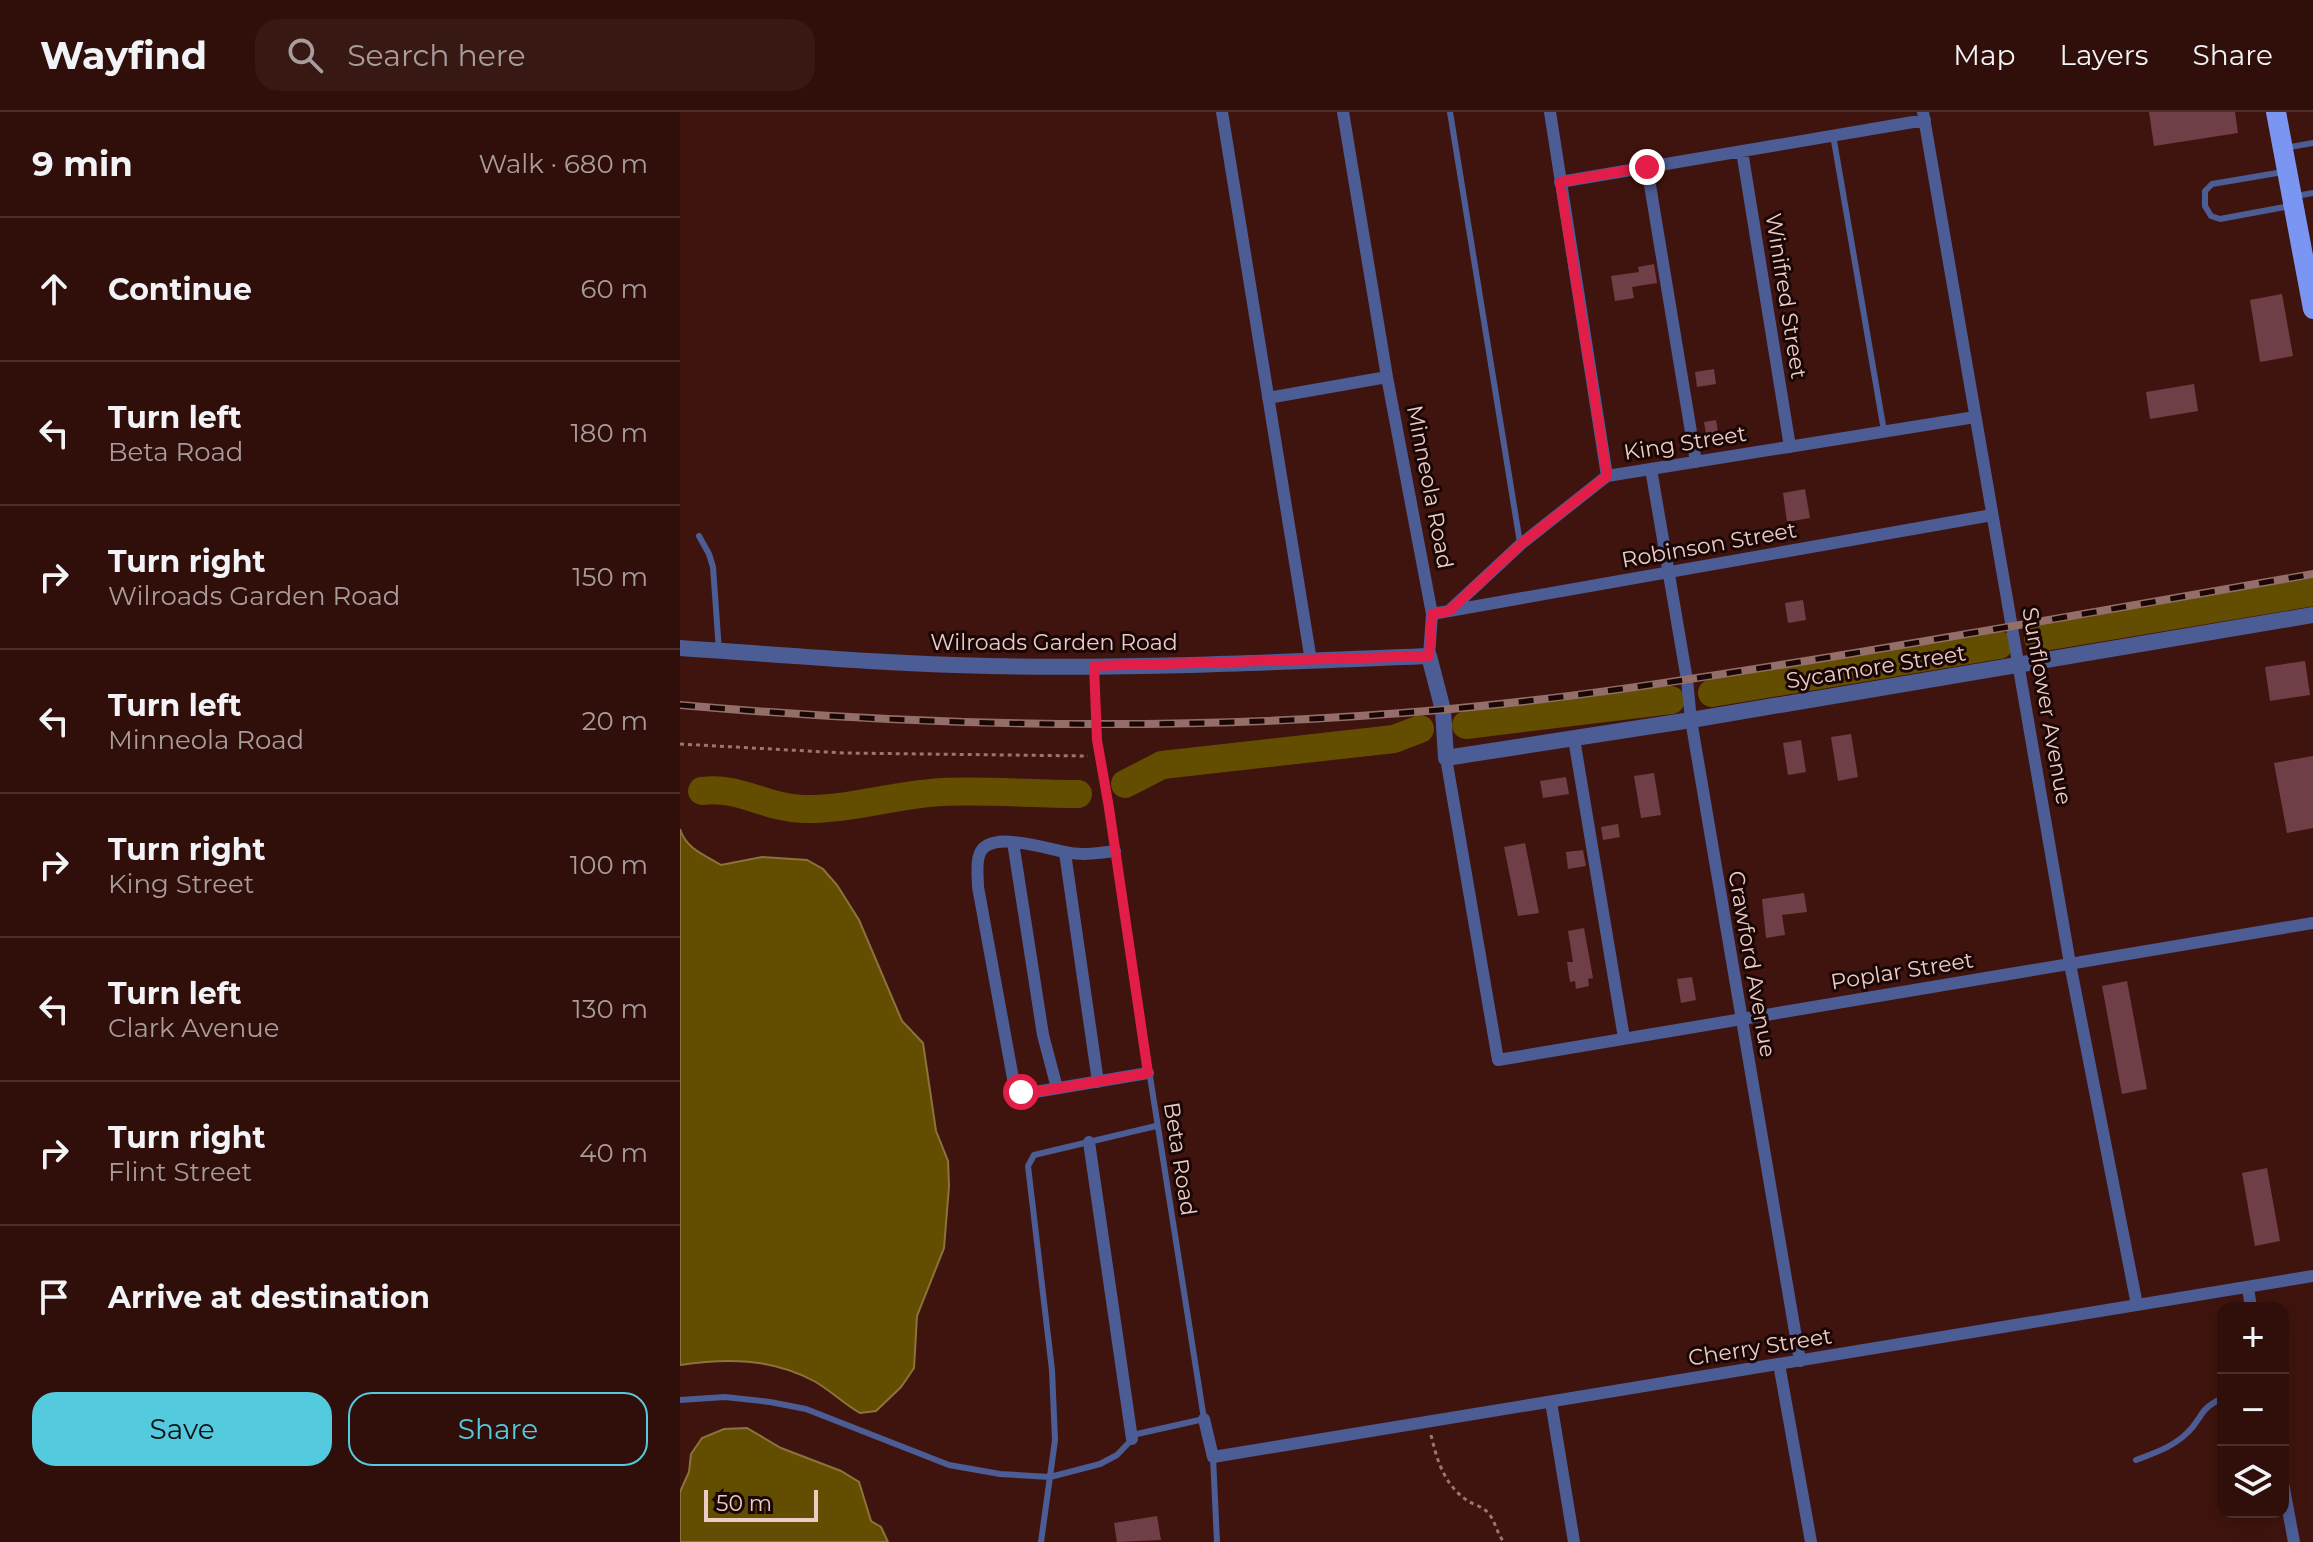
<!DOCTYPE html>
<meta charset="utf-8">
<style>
:root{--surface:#300f0a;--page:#381813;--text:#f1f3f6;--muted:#a89c9c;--line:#4b2f2b;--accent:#54cade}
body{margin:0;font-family:Montserrat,sans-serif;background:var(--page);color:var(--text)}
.controls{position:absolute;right:24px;bottom:24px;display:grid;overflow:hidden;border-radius:16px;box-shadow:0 4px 20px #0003}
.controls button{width:72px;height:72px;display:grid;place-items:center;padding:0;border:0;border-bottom:2px solid var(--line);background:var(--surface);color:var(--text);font:40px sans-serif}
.scale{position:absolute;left:24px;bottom:20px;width:114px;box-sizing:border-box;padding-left:8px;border:4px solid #ebccc7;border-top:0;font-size:22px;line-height:28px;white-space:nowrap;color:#ebccc7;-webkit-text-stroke:6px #1a0705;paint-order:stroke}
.stop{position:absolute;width:24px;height:24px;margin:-18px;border:6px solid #e11d48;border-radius:50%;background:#fff}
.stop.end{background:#e11d48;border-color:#fff;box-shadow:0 2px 8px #0008}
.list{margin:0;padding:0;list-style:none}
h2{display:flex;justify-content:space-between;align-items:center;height:104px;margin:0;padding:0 32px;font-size:34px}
h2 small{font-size:26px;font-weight:400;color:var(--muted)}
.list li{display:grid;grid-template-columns:52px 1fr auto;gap:24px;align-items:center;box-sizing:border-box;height:144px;padding:0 32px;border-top:2px solid var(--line)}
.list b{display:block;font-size:30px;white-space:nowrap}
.list p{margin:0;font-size:26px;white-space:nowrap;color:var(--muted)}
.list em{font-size:26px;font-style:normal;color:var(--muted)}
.actions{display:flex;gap:16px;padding:24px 32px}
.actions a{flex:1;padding:18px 0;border:2px solid var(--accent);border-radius:24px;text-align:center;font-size:28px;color:var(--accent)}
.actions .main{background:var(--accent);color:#111}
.icon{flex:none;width:44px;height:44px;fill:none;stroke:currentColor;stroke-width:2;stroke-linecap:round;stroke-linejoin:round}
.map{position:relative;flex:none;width:1633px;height:1430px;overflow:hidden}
header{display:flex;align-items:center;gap:48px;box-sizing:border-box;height:112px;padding:0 40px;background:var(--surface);border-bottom:2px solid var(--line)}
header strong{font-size:38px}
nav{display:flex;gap:44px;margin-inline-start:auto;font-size:28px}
.search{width:560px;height:72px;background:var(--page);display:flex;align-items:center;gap:20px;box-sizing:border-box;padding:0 28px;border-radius:24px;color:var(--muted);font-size:30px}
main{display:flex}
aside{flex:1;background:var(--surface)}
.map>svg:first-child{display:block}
.water{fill:#624d01;stroke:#8b733c;stroke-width:2}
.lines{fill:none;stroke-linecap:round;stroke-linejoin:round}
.river{stroke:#624d01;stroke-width:28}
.building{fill:#703e46}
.path{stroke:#9b7670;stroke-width:3;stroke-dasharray:4 4;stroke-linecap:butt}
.service{stroke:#4c5c95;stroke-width:6}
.minor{stroke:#4c5c95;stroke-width:12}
.tertiary{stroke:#4c5c95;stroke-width:16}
.primary{stroke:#7b95f2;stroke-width:20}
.rail-casing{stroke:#946f69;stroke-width:8}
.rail{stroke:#1a0705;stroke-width:5;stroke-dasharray:15;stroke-linecap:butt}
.route{stroke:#e11d48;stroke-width:10}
.labels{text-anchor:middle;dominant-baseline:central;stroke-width:6;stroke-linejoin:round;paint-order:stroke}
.street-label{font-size:22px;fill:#ebccc7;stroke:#1a0705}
</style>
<header>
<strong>Wayfind</strong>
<div class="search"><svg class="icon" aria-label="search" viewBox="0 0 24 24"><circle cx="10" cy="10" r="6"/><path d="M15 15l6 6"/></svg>Search here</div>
<nav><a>Map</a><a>Layers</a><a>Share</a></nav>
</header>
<main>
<aside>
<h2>9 min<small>Walk · 680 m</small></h2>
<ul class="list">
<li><svg class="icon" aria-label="ahead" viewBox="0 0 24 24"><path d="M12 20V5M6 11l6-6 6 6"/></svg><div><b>Continue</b></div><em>60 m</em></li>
<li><svg class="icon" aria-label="left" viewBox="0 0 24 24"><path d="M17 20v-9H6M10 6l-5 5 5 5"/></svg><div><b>Turn left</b><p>Beta Road</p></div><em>180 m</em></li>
<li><svg class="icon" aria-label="right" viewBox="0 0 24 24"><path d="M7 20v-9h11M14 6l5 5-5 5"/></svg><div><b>Turn right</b><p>Wilroads Garden Road</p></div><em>150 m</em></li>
<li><svg class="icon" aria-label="left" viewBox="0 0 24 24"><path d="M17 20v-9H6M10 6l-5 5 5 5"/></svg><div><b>Turn left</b><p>Minneola Road</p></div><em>20 m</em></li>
<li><svg class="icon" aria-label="right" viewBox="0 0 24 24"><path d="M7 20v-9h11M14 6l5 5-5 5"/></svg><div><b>Turn right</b><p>King Street</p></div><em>100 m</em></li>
<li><svg class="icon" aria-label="left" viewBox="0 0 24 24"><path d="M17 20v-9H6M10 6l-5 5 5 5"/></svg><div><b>Turn left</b><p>Clark Avenue</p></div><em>130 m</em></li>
<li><svg class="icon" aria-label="right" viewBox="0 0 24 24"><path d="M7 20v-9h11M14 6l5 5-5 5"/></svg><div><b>Turn right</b><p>Flint Street</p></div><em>40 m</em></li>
<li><svg class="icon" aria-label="arrive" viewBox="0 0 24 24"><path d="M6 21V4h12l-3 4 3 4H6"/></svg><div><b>Arrive at destination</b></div></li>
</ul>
<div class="actions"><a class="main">Save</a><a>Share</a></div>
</aside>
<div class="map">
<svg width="1633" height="1430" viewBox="0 0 1633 1430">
<rect width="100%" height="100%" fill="#40140e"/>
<path class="water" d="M0 717C6 737 25 743 41 753L82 745 127 748 143 757 157 773 179 808 222 909 243 931 256 1019 268 1049 269 1074 264 1136 237 1204 234 1256 221 1275 196 1299 180 1301C164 1292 150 1278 134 1269 91 1246 46 1246 0 1253Z
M67 1316 101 1336 161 1359 179 1370 191 1409 201 1415 208 1430H0V1380L9 1360 11 1342 22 1326 44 1317Z"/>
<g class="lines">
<path class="river" d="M1358 526 1633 480
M1032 581 1319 533
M786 613 991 588
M445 672 482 653 714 627 740 617
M22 679C60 674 85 696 123 697 171 698 216 682 263 680 307 678 353 682 398 682"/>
</g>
<path class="building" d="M1469 0H1555L1558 21 1474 34Z
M974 152 977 171 952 175 954 186 935 189 931 164 959 160 958 155Z
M1602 182 1613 244 1580 250 1570 188Z
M1034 257 1036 272 1017 275 1015 260Z
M1514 272 1518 299 1470 307 1466 280Z
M1036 308 1039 325 1027 327 1024 310Z
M1125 377 1130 406 1107 410 1103 381Z
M1123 488 1126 508 1108 511 1105 491Z
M1625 549 1630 583 1590 589 1585 555Z
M1171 622 1178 665 1158 669 1151 625Z
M1121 628 1126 660 1108 663 1103 631Z
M1633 644V716L1607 721 1594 651Z
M974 661 981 703 961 706 954 664Z
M886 665 889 682 863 686 860 669Z
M938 712 940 725 923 728 921 715Z
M845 731 859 801 838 804 824 735Z
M903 738 906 754 888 757 886 740Z
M1124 781 1127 800 1102 803 1105 823 1086 826 1082 787Z
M904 816 913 866 908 867 909 874 896 877 895 869 890 870 887 850H893L888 819Z
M1012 865 1016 888 1001 891 997 867Z
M1447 869 1467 977 1442 982 1422 874Z
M1587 1056 1600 1129 1575 1134 1562 1061Z
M477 1404 481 1428 437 1430 434 1411Z"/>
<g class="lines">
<path class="path" d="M0 632 164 641 408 644
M751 1323C757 1348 764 1373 788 1389 793 1392 800 1394 805 1398 815 1405 816 1421 824 1430"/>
<path class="service" d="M770 0 840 431
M1153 23 1204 319
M1605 36 1633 31
M1603 60 1532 72 1525 79V94L1531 104 1540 107 1610 94
M1616 84 1633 81
M19 424 29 442 33 455 39 539
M0 1288 45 1285 90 1290 126 1297 269 1353 320 1362 370 1365 420 1352 437 1343 457 1322 524 1307 417 628 414 558
M533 1345 537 1430
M1456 1348C1474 1341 1493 1335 1507 1321 1523 1306 1518 1297 1543 1286
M361 1430 375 1328 372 1258 348 1054 354 1043 476 1014"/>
<path class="minor" d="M542 0 631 549
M663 0 707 265 752 502 749 544
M870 0 927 364
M1243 0 1390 852 1457 1193
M1062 39 1110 335
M967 55 1016 350
M880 70 1245 8
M588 286 707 265
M971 357 1007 568 1011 608 1120 1249
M769 499 841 432 927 364 1295 305
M752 502 1312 403
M894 627 944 926
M766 646 818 948 1633 811
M333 730 363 923 377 976
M435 739C419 741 401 744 385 740 367 737 306 716 299 744 296 753 298 766 298 775L334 972 341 980 349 981 468 961
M385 741 418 970
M409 1030 452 1327
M1568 1176 1571 1196
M1099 1252 1131 1430
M871 1290 894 1430
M524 1307 533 1345 1633 1164
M1603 1371 1614 1430"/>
<path class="tertiary" d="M0 536C103 543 206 552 310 554 456 557 603 550 749 544L763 598 766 646 1011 608 1633 503"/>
<path class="primary" d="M1596 0 1633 197"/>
<defs>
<path id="rail" d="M0 593C253 615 506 620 759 598 897 586 1032 564 1169 542 1324 516 1478 489 1633 462"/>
</defs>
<use href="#rail" class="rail-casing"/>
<use href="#rail" class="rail"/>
</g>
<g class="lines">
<path class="route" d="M341 980 349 981 468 961 429 696 417 628 414 554 749 544 752 502 769 499 841 432 927 364 880 70 967 55"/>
</g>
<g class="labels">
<g class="street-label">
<text transform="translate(1106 184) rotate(81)">Winifred Street</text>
<text transform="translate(1005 331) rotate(-9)">King Street</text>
<text transform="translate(750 375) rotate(79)">Minneola Road</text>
<text transform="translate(1029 433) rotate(-10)">Robinson Street</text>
<text x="374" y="530">Wilroads Garden Road</text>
<text transform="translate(1196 555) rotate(-9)">Sycamore Street</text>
<text transform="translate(1367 594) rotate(80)">Sunflower Avenue</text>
<text transform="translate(1072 852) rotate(80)">Crawford Avenue</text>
<text transform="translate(1222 859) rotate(-9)">Poplar Street</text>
<text transform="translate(500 1047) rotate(81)">Beta Road</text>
<text transform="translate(1080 1235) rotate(-9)">Cherry Street</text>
</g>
</g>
</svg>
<div class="controls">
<button>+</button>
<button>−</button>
<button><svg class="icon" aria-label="layers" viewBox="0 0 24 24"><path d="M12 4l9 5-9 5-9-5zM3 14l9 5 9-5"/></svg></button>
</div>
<div class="scale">50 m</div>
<div class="stop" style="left:341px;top:980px"></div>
<div class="stop end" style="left:967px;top:55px"></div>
</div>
</main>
